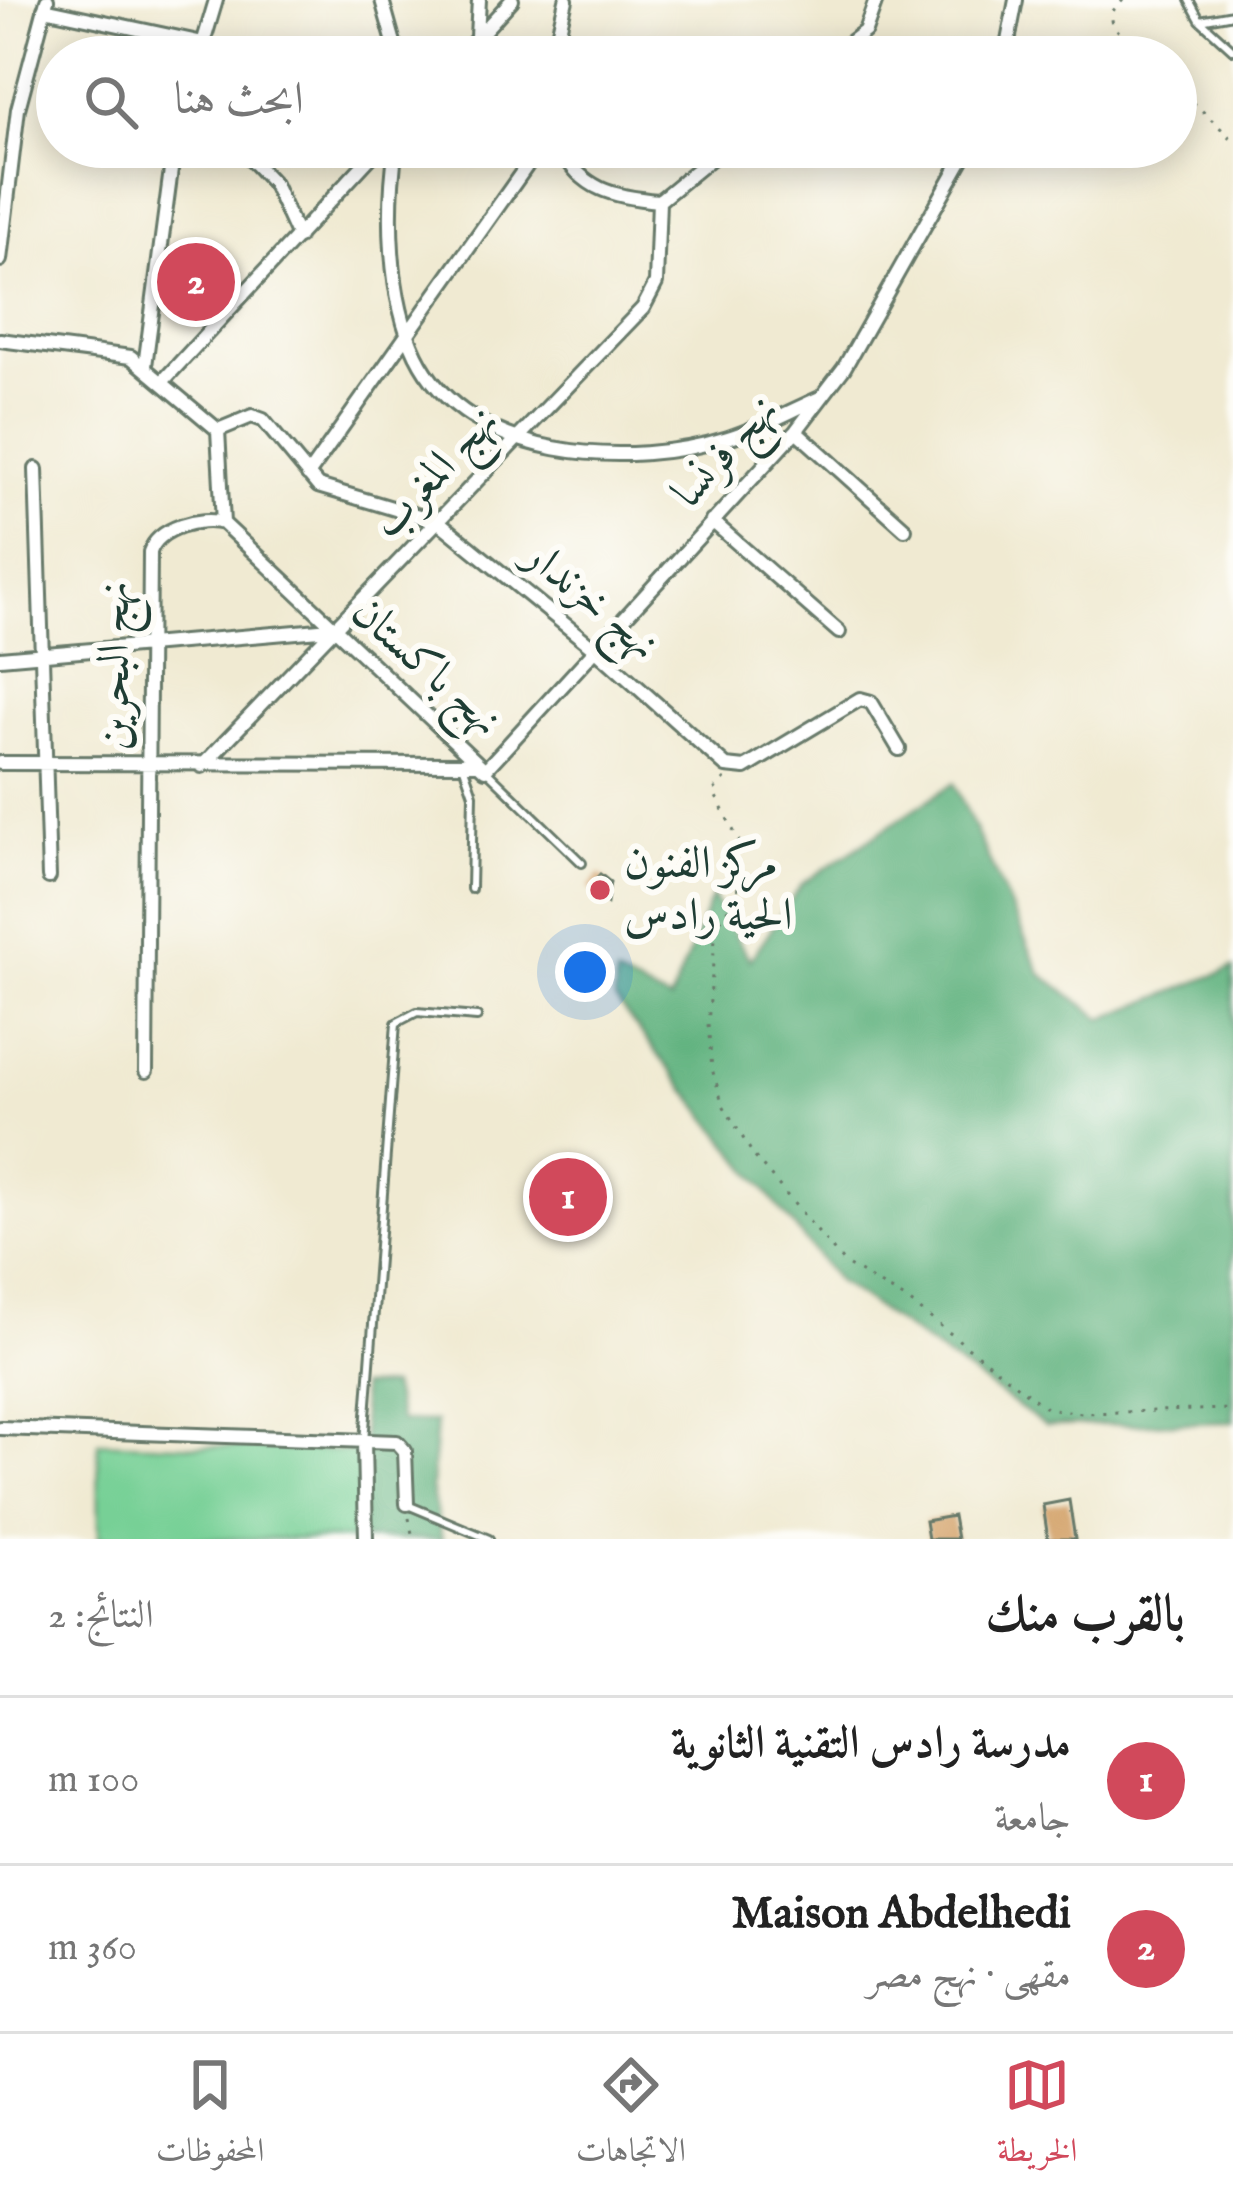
<!DOCTYPE html>
<html lang="ar">
<meta charset="utf-8">
<style>
:root{--surface:#fff;--page:#f6f6f6;--text:#222;--muted:#767676;--line:#e0e0e0;--accent:#d1495b}
body{margin:0;font-family:"IM FELL English",Amiri,serif;background:var(--page);color:var(--text);direction:rtl}
.you{position:absolute;left:585px;top:972px;width:42px;height:42px;margin:-30px;border:9px solid #fff;border-radius:50%;background:#1a73e8;box-shadow:0 0 0 18px #1a73e833}
.badge{display:grid;place-items:center;width:78px;height:78px;border-radius:50%;background:var(--accent);color:#fff;font-size:39px;font-weight:700}
.pin{position:absolute;translate:-50% -50%;border:6px solid #fff;box-shadow:0 3px 12px #0006}
.list{margin:0;padding:0;list-style:none}
h2{display:flex;justify-content:space-between;align-items:center;height:156px;margin:0;padding:0 48px;font-size:51px}
h2 small{font-size:39px;font-weight:400;color:var(--muted)}
.list li{display:grid;grid-template-columns:78px 1fr auto;gap:36px;align-items:center;box-sizing:border-box;height:168px;padding:0 48px;border-top:3px solid var(--line)}
.list b{display:block;font-size:45px;white-space:nowrap}
.list p{margin:0;font-size:39px;white-space:nowrap;color:var(--muted)}
.list em{font-size:39px;font-style:normal;color:var(--muted)}
.icon{flex:none;width:66px;height:66px;fill:none;stroke:currentColor;stroke-width:2;stroke-linecap:round;stroke-linejoin:round}
.map{position:relative;flex:none;width:1233px;height:1539px;overflow:hidden;direction:ltr}
.search{position:absolute;background:var(--surface);box-shadow:0 6px 30px #0003;left:36px;right:36px;top:36px;height:132px;display:flex;align-items:center;gap:30px;box-sizing:border-box;padding:0 42px;border-radius:66px;color:var(--muted);font-size:45px}
.sheet{height:492px;background:var(--surface)}
nav{display:flex;justify-content:space-around;align-items:center;box-sizing:border-box;height:168px;border-top:3px solid var(--line);background:var(--surface);font-size:33px;color:var(--muted)}
nav a{display:grid;justify-items:center;gap:6px}
nav .on{color:var(--accent)}
.map>svg:first-child{display:block}
.green{fill:#77d096;stroke:#4b8665;stroke-width:3}
.forest{fill:#61b27f;stroke:#40785a;stroke-width:3}
.building{fill:#d4a46d}
.lines{fill:none;stroke-linecap:round;stroke-linejoin:round}
.lane-casing{stroke:#687a6b;stroke-width:12}
.street-casing{stroke:#687a6b;stroke-width:18}
.path{stroke:#687a6b;stroke-width:3;stroke-dasharray:3 9;stroke-linecap:butt}
.lane{stroke:#fff;stroke-width:6}
.street{stroke:#fff;stroke-width:12}
.poi-dot{fill:#d1495b;stroke:#fdfcf7;stroke-width:4.5}
.labels{text-anchor:middle;dominant-baseline:central;stroke-width:12;stroke-linejoin:round;paint-order:stroke}
.street-label{font-size:45px;fill:#1f3d34;stroke:#fdfcf7}
.poi-label{font-size:45px;fill:#1f3d34;stroke:#fdfcf7;text-anchor:start}
</style>
<div class="map">
<svg width="1233" height="1539" viewBox="0 0 1233 1539">
<rect width="100%" height="100%" fill="#fdfcf7"/>
<filter id="ink" filterUnits="userSpaceOnUse"><feTurbulence type="fractalNoise" baseFrequency=".00833" numOctaves="2"/><feDisplacementMap in="SourceGraphic" scale="24" xChannelSelector="R" yChannelSelector="G"/><feConvolveMatrix kernelMatrix="1 2 1 2 8 2 1 2 1" color-interpolation-filters="sRGB"/></filter>
<filter id="wash" filterUnits="userSpaceOnUse"><feTurbulence type="fractalNoise" baseFrequency=".004" numOctaves="4" result="noise"/><feDisplacementMap in="SourceGraphic" scale="48" xChannelSelector="R" yChannelSelector="G"/><feGaussianBlur stdDeviation="2.7" result="paint"/><feColorMatrix in="noise" values="0 0 0 0 0 0 0 0 0 0 0 0 0 0 0 0 0 1.4 0 .05"/><feComposite in="paint" operator="in"/></filter>
<g filter="url(#wash)">
<rect width="100%" height="100%" fill="#f0ead2"/>
<path class="green" d="M98 1442 364 1452 357 1539H99Z"/>
<path class="forest" d="M954 783 1041 974 1103 1019 1233 968V1422L1046 1426 837 1281 615 1000 616 976 670 1001 712 896 750 960 802 884Z
M391 1386 400 1421 436 1422 431 1488 442 1539H357L364 1452 360 1387Z"/>
<g id="blocks">
<path class="building" d="M600 874 610 882 607 903 588 887Z
M1069 1500 1075 1539H1048L1043 1505Z
M953 1516 957 1539H928L925 1521Z"/>
</g>
</g>
<g filter="url(#ink)">
<use href="#blocks" fill-opacity="0" stroke="#687a6b" stroke-width="3"/>
<g class="lines">
<defs>
<path id="lane" d="M1189 0 1200 20 1233 50
M1200 20 1233 14
M464 768 473 794 471 889
M486 770 582 863
M364 1442 396 1023 417 1012 477 1017
M410 1506 489 1539"/>
<path id="street" d="M382 0 398 57
M44 9 203 43
M477 36 479 0
M199 57 216 0
M460 57 512 0
M553 57 566 0
M831 57 865 31 876 0
M1005 57 1016 0
M239 147 274 184 298 237
M396 147C387 209 388 297 416 355 468 462 630 469 728 438 760 428 790 411 820 398
M560 147C581 190 614 197 659 201L725 147
M0 260 18 109 47 0
M0 340 131 357 218 430 223 523C200 516 158 528 150 552L146 1071
M145 366 174 147
M163 381 380 147
M218 430 252 416 263 420 318 486 439 522 595 649 726 766 745 768 860 699 871 702 899 749
M796 431 905 529
M36 469 49 877
M308 475 540 147
M712 521 839 632
M223 523 485 770 796 431 844 368 969 147
M0 658 331 629
M0 763 477 764
M202 766 643 308 656 283 659 201
M0 1428 397 1442 405 1451 407 1504
M364 1442 366 1539"/>
</defs>
<use href="#lane" class="lane-casing"/>
<use href="#street" class="street-casing"/>
<path class="path" d="M1123 0 1111 13 1113 26 1146 57
M1176 86 1233 140
M725 779 713 791 741 845 737 896 716 926 708 1024 712 1069 723 1105 754 1156 844 1263 910 1302 1046 1408 1082 1413 1233 1409
M409 1518 413 1539"/>
<use href="#lane" class="lane"/>
<use href="#street" class="street"/>
</g>
</g>
<circle class="poi-dot" cx="600" cy="890" r="12"/>
<g class="labels">
<g class="street-label">
<text transform="translate(726 452) rotate(-48)">نهج فرنسا</text>
<text transform="translate(436 473) rotate(-47)">نهج المغرب</text>
<text transform="translate(591 601) rotate(40)">نهج خزندار</text>
<text transform="translate(115 666) rotate(-90)">نهج البحرين</text>
<text transform="translate(426 667) rotate(42)">نهج باكستان</text>
</g>
<g class="poi-label">
<text x="624" y="864">مركز الفنون<tspan x="624" dy="52">الحية رادس</tspan></text>
</g>
</g>
</svg>
<div class="you"></div>
<div class="pin badge" style="left:568px;top:1197px">1</div>
<div class="pin badge" style="left:196px;top:282px">2</div>
<div class="search"><svg class="icon" aria-label="search" viewBox="0 0 24 24"><circle cx="10" cy="10" r="6"/><path d="M15 15l6 6"/></svg>ابحث هنا</div>
</div>
<section class="sheet">
<h2>بالقرب منك<small>النتائج: 2</small></h2>
<ul class="list">
<li><span class="badge">1</span><div><b>مدرسة رادس التقنية الثانوية</b><p>جامعة</p></div><em>100 m</em></li>
<li><span class="badge">2</span><div><b>Maison Abdelhedi</b><p>مقهى · نهج مصر</p></div><em>360 m</em></li>
</ul>
</section>
<nav>
<a class="on"><svg class="icon" aria-label="map" viewBox="0 0 24 24"><path d="M3 6l6-2 6 2 6-2v14l-6 2-6-2-6 2zM9 4v14M15 6v14"/></svg>الخريطة</a>
<a><svg class="icon" aria-label="directions" viewBox="0 0 24 24"><path d="M12 3l9 9-9 9-9-9zM9 14v-3h6M13 9l2 2-2 2"/></svg>الاتجاهات</a>
<a><svg class="icon" aria-label="saved" viewBox="0 0 24 24"><path d="M7 4h10v16l-5-4-5 4z"/></svg>المحفوظات</a>
</nav>
